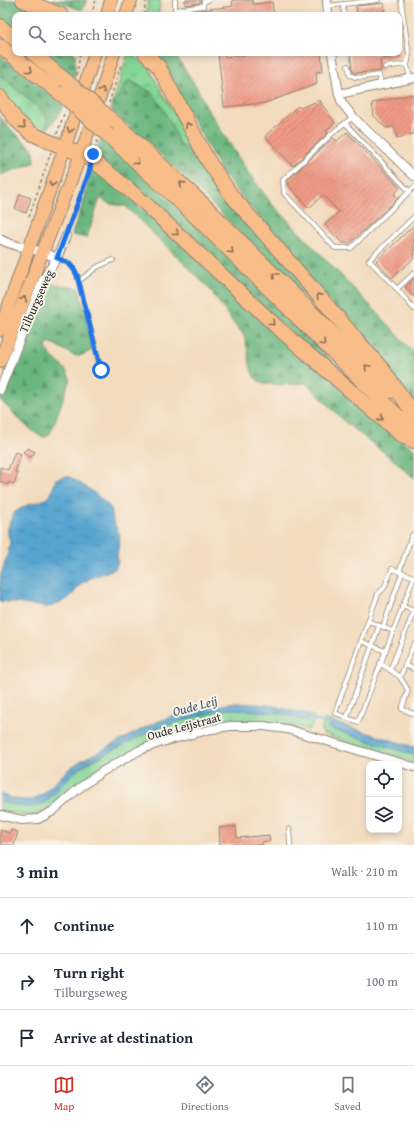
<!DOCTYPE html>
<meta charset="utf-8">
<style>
:root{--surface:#fff;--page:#f6f6f7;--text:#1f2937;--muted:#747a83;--line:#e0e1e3;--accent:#d93025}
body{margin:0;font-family:"Gentium Book Plus",serif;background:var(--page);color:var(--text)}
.controls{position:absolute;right:12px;bottom:12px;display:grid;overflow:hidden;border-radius:8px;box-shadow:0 2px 6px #0003}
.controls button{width:36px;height:36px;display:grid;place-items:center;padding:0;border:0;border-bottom:1px solid var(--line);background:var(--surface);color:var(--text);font:20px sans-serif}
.stop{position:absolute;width:12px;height:12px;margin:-9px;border:3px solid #1a73e8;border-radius:50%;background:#fff}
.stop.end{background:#1a73e8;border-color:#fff;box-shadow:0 1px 4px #0008}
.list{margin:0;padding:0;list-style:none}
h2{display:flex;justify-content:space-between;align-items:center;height:52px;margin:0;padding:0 16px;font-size:17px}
h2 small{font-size:13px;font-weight:400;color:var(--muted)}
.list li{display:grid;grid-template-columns:26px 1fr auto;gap:12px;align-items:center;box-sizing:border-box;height:56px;padding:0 16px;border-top:1px solid var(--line)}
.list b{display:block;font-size:15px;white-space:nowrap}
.list p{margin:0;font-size:13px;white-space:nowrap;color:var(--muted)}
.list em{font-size:13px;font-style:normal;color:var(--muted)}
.icon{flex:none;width:22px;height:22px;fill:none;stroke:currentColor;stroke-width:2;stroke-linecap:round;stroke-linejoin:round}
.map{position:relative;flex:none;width:414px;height:845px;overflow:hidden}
.search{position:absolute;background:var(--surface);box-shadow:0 2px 6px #0003;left:12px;right:12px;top:12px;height:44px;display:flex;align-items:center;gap:10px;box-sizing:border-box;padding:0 14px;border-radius:8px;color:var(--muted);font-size:15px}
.sheet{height:220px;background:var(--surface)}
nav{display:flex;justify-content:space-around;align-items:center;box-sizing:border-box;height:56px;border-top:1px solid var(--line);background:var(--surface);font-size:11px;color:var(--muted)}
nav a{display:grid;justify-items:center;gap:2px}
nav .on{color:var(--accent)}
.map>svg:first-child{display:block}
.grass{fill:url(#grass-tufts);stroke:#578060}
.forest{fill:url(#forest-firs);stroke:#4a7055}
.water{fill:url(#water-ripples);stroke:#41687e}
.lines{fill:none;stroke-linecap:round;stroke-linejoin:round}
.stream{stroke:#57a4d0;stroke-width:2}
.building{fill:url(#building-hatch)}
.lane-casing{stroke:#8f8374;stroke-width:5.5}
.street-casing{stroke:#8f8374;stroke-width:10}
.primary-casing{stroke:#8f8374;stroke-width:14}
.highway-casing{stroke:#8f8374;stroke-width:16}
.path{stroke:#8f8374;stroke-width:1.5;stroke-dasharray:3 3;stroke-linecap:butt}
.lane{stroke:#fff;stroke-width:4}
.street{stroke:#fff;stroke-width:8}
.primary{stroke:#f8bd89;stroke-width:12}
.highway{stroke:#f8bd89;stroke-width:14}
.highway-bridge-casing{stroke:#8f8374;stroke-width:16;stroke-linecap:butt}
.highway-bridge{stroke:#f8bd89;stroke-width:14}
.oneway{stroke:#876d55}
.route{stroke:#1a73e8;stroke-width:5}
.labels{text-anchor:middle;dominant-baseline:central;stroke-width:4;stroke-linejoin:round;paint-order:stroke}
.street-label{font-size:12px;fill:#2b2b2b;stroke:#f7f3e8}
.water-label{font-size:13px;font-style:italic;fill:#3a5565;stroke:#f7f3e8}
</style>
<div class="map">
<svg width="414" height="845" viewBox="0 0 414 845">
<defs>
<pattern id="grass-tufts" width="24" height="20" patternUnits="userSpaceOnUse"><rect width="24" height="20" fill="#83d596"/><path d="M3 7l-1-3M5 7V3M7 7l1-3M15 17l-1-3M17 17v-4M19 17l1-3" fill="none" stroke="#71b781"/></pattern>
<pattern id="forest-firs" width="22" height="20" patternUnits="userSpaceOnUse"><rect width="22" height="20" fill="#6ab67f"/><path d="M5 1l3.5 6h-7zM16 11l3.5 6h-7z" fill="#579468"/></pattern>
<pattern id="water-ripples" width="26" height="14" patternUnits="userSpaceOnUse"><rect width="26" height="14" fill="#57a4d0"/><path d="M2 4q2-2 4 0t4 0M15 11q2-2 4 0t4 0" fill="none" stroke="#4886a9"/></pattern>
<pattern id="building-hatch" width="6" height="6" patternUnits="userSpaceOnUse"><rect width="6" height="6" fill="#f09b86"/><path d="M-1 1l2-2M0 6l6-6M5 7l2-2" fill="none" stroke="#c37f6e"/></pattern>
</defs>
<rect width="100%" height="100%" fill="#f7f3e8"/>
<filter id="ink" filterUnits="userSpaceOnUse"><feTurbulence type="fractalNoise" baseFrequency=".025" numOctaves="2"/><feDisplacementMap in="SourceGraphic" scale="8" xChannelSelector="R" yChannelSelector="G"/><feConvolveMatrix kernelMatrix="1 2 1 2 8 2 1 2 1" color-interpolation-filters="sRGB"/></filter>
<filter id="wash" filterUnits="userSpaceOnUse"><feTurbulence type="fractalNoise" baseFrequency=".012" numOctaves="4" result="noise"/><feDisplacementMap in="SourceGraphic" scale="16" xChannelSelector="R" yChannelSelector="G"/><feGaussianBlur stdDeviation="0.9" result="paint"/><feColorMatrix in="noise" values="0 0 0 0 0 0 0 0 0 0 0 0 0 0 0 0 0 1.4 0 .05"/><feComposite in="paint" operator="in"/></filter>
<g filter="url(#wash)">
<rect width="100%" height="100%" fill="#f3dbbe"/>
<path class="grass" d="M148 0H160L159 15H146Z
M128 53 139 59 149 68 189 141 197 153 193 155 178 142 170 122 112 105Z
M0 75 43 112 47 117 46 126 40 134 35 132 0 94Z
M233 709 280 713 307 721 309 716 307 714 315 717 311 727 308 730C251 713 191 723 137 749 122 756 106 764 92 774 85 779 77 785 70 790 57 801 46 816 27 816L0 811V802L19 806 46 802 72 774 83 766 150 731 169 724 220 710Z
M324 719 331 721H329L328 728 414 755V763L323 734 321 730Z"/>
<path class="forest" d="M0 0H17L51 15H15V31L0 19Z
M52 0H87L82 10Z
M44 53H75V78Z
M156 53H174L196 86 207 108 247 171 271 203 388 324 414 353V401L403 389 222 173 160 59Z
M0 55 64 106C57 116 51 129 40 134L46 126 47 117 43 112 0 75Z
M129 80 153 93 162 107 170 122 178 142 193 155 197 153 373 366 181 173 110 109 112 105Z
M0 116 8 127 32 148C35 153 35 157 34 163L0 175Z
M101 138 150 181 295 324 357 387 356 391 96 156Z
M91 170 101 172 385 425 414 449V478L395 461 345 422 306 383C293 384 271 387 259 381 245 375 252 335 237 328L208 287 125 206 110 204 100 198 87 238 72 235 85 197Z
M45 283 79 288 93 349 87 353 79 356 73 355 54 344H48L46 347C49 359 67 365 70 379L53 427C51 431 50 436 45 437 36 438 7 407 0 400L34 307Z"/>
<path class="water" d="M66 476 70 477 92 491 105 502 111 508 113 521 120 535 117 556 118 562 115 569C104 573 92 577 82 583 77 587 76 591 72 595 68 600 52 607 46 607L0 601V578L8 553 10 541 8 535V528L11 519 15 512 27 505 41 501 50 496 56 479Z
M235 703 269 705 307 714 309 716 307 721 280 713 233 709 220 710 160 727 86 763 72 774 49 799 42 804 32 807H27L0 802V794L18 800H32L43 794 70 768 82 760 120 741 152 724 173 716 208 707Z
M329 721 414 747V755L328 728Z"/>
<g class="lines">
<path class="stream" d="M306 718 329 724"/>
</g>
<g id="blocks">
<path class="building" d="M185 0H200V3L185 5Z
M232 0H252L253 4 272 2 274 15H186V12L233 6Z
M384 3 385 15H357L356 6Z
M218 53H224L225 57 260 53H321L323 71 316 72 317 84 265 103 224 107Z
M350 53H399V57L380 59 381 71 355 73 353 72 352 68Z
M414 94V134L397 138 394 127 386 128 374 116 372 103Z
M320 100 322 105 329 113 328 114 335 122 326 131 328 133 293 166 265 136 298 106 300 108Z
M347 132 400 188 394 194 398 198 350 243H342L325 225 339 212 323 195 309 208 289 186 288 180 333 138 337 141Z
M20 194 31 198 26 213 15 209Z
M414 225V258L392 278 376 261Z
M414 278V297L405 287Z
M28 448 35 452 30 458 23 452Z
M15 452 21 454 15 472 18 473 14 484 9 482 8 485 0 481V467L8 470Z
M236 826 237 838 269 835 270 841 262 842V845H220L219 828Z
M0 830 10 833 11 830 18 832 14 845H0Z"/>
</g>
</g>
<g filter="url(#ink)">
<use href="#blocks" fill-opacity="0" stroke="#8f8374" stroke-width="1"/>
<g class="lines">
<defs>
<path id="lane" d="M175 0V10L203 6 204 1 209 0
M401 0 409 55 407 65 410 79
M343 4 344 15
M327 6 378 0
M348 66 350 75C359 80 369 76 379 75L381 85
M385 67 407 64
M353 117 337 129 283 180 284 193 335 248H351L414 187
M345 123 409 191
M57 258C67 262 73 265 77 275L101 370
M414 273 397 289 414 309
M79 281 97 267 113 260
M397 289 369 260 414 217
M392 569 414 577 358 722 335 713 378 594 384 588Z
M399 572 412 535
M402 606 414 611
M368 621 393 631
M383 627 402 573
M361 641 385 651
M380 663 400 677 408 690 402 709 414 714
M405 665 414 669
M390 670 414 611
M400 677 414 644
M347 717 379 626
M289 829 290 845"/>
<path id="street" d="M327 0 328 15
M332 53 339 94 342 103 353 117 414 176
M339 94 414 78
M0 239C9 245 20 246 30 249 40 251 48 254 57 258
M0 390 43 280 57 258 66 236
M0 815 22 820 38 819 53 811 78 789 103 771 140 750 162 742 212 729 230 726H263L287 729 414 767"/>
<path id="primary" d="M107 15 111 0
M126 15 131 0
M0 330 65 147 95 53
M0 361 81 154 114 53"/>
<path id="highway" d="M23 0 61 15
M0 26 15 39
M0 46 61 94
M33 53 65 80
M145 53 159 67 207 159 232 196 383 370 414 414
M0 97 16 120 31 133 48 141 81 154 92 160 114 177 148 206 277 327 400 434 414 441
M113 121 204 205 390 391
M108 135 194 215 414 432"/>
</defs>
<use href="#lane" class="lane-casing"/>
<use href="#street" class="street-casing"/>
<use href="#primary" class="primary-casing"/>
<use href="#highway" class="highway-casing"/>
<path class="path" d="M91 15 96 0
M144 15 146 0
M77 75 80 53
M109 103 121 65
M57 134 65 111
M95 149 98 139
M29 217 51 152
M68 229 89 170"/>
<use href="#lane" class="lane"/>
<use href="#street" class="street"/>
<use href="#primary" class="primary"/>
<use href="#highway" class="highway"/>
<defs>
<path id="highway-bridge" d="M65 80 113 121
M61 94 108 135"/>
</defs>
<use href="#highway-bridge" class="highway-bridge-casing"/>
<use href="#highway-bridge" class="highway-bridge"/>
</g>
<defs><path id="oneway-chevron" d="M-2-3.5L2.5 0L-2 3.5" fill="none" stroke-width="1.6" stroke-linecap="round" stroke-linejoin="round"/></defs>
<g class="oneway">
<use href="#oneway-chevron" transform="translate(30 70) rotate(38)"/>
<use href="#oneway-chevron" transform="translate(102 90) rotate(-72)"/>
<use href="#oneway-chevron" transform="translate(188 125) rotate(-117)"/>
<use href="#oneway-chevron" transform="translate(23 126) rotate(42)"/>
<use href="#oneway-chevron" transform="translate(70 130) rotate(108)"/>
<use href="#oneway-chevron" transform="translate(137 162) rotate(43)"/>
<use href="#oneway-chevron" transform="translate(52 184) rotate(109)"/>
<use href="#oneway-chevron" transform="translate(182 184) rotate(-138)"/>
<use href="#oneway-chevron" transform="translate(176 233) rotate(43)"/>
<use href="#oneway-chevron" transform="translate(231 251) rotate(45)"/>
<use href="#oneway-chevron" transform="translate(275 275) rotate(-135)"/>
<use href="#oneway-chevron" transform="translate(319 296) rotate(-131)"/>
<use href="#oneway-chevron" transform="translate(24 299) rotate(-68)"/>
<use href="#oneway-chevron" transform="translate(272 323) rotate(44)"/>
<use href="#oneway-chevron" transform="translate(323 343) rotate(45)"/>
<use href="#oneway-chevron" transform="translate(367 367) rotate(-135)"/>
<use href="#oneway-chevron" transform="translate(381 418) rotate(40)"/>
</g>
</g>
<g class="lines" filter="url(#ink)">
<path class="route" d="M93 154 89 173 57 258C67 262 73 265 77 275L101 370"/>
</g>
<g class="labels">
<g class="street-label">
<text transform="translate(36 301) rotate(-66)">Tilburgseweg</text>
<text transform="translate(184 726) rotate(-15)">Oude Leijstraat</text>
</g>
<g class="water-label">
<text transform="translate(195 706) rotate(-15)">Oude Leij</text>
</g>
</g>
</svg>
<div class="controls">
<button><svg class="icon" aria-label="locate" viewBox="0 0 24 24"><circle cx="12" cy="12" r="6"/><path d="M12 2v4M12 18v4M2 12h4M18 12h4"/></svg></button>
<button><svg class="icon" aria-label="layers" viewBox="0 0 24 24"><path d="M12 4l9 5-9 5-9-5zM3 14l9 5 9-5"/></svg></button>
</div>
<div class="stop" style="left:101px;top:370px"></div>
<div class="stop end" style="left:93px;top:154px"></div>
<div class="search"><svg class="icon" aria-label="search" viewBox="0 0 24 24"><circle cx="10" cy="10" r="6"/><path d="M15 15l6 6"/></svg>Search here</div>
</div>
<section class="sheet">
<h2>3 min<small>Walk · 210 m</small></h2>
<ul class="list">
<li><svg class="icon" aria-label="ahead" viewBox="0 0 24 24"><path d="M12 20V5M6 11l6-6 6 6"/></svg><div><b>Continue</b></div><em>110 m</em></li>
<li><svg class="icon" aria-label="right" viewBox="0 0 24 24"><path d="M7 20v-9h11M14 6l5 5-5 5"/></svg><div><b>Turn right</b><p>Tilburgseweg</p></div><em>100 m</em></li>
<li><svg class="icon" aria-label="arrive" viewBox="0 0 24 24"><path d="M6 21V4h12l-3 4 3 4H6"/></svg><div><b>Arrive at destination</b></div></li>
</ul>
</section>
<nav>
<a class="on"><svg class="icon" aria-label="map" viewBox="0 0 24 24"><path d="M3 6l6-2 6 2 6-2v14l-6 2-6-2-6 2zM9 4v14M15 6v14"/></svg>Map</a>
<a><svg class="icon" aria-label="directions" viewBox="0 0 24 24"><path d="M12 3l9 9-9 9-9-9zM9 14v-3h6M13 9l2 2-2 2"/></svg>Directions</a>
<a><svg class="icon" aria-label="saved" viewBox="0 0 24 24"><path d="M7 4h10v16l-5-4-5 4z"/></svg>Saved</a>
</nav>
